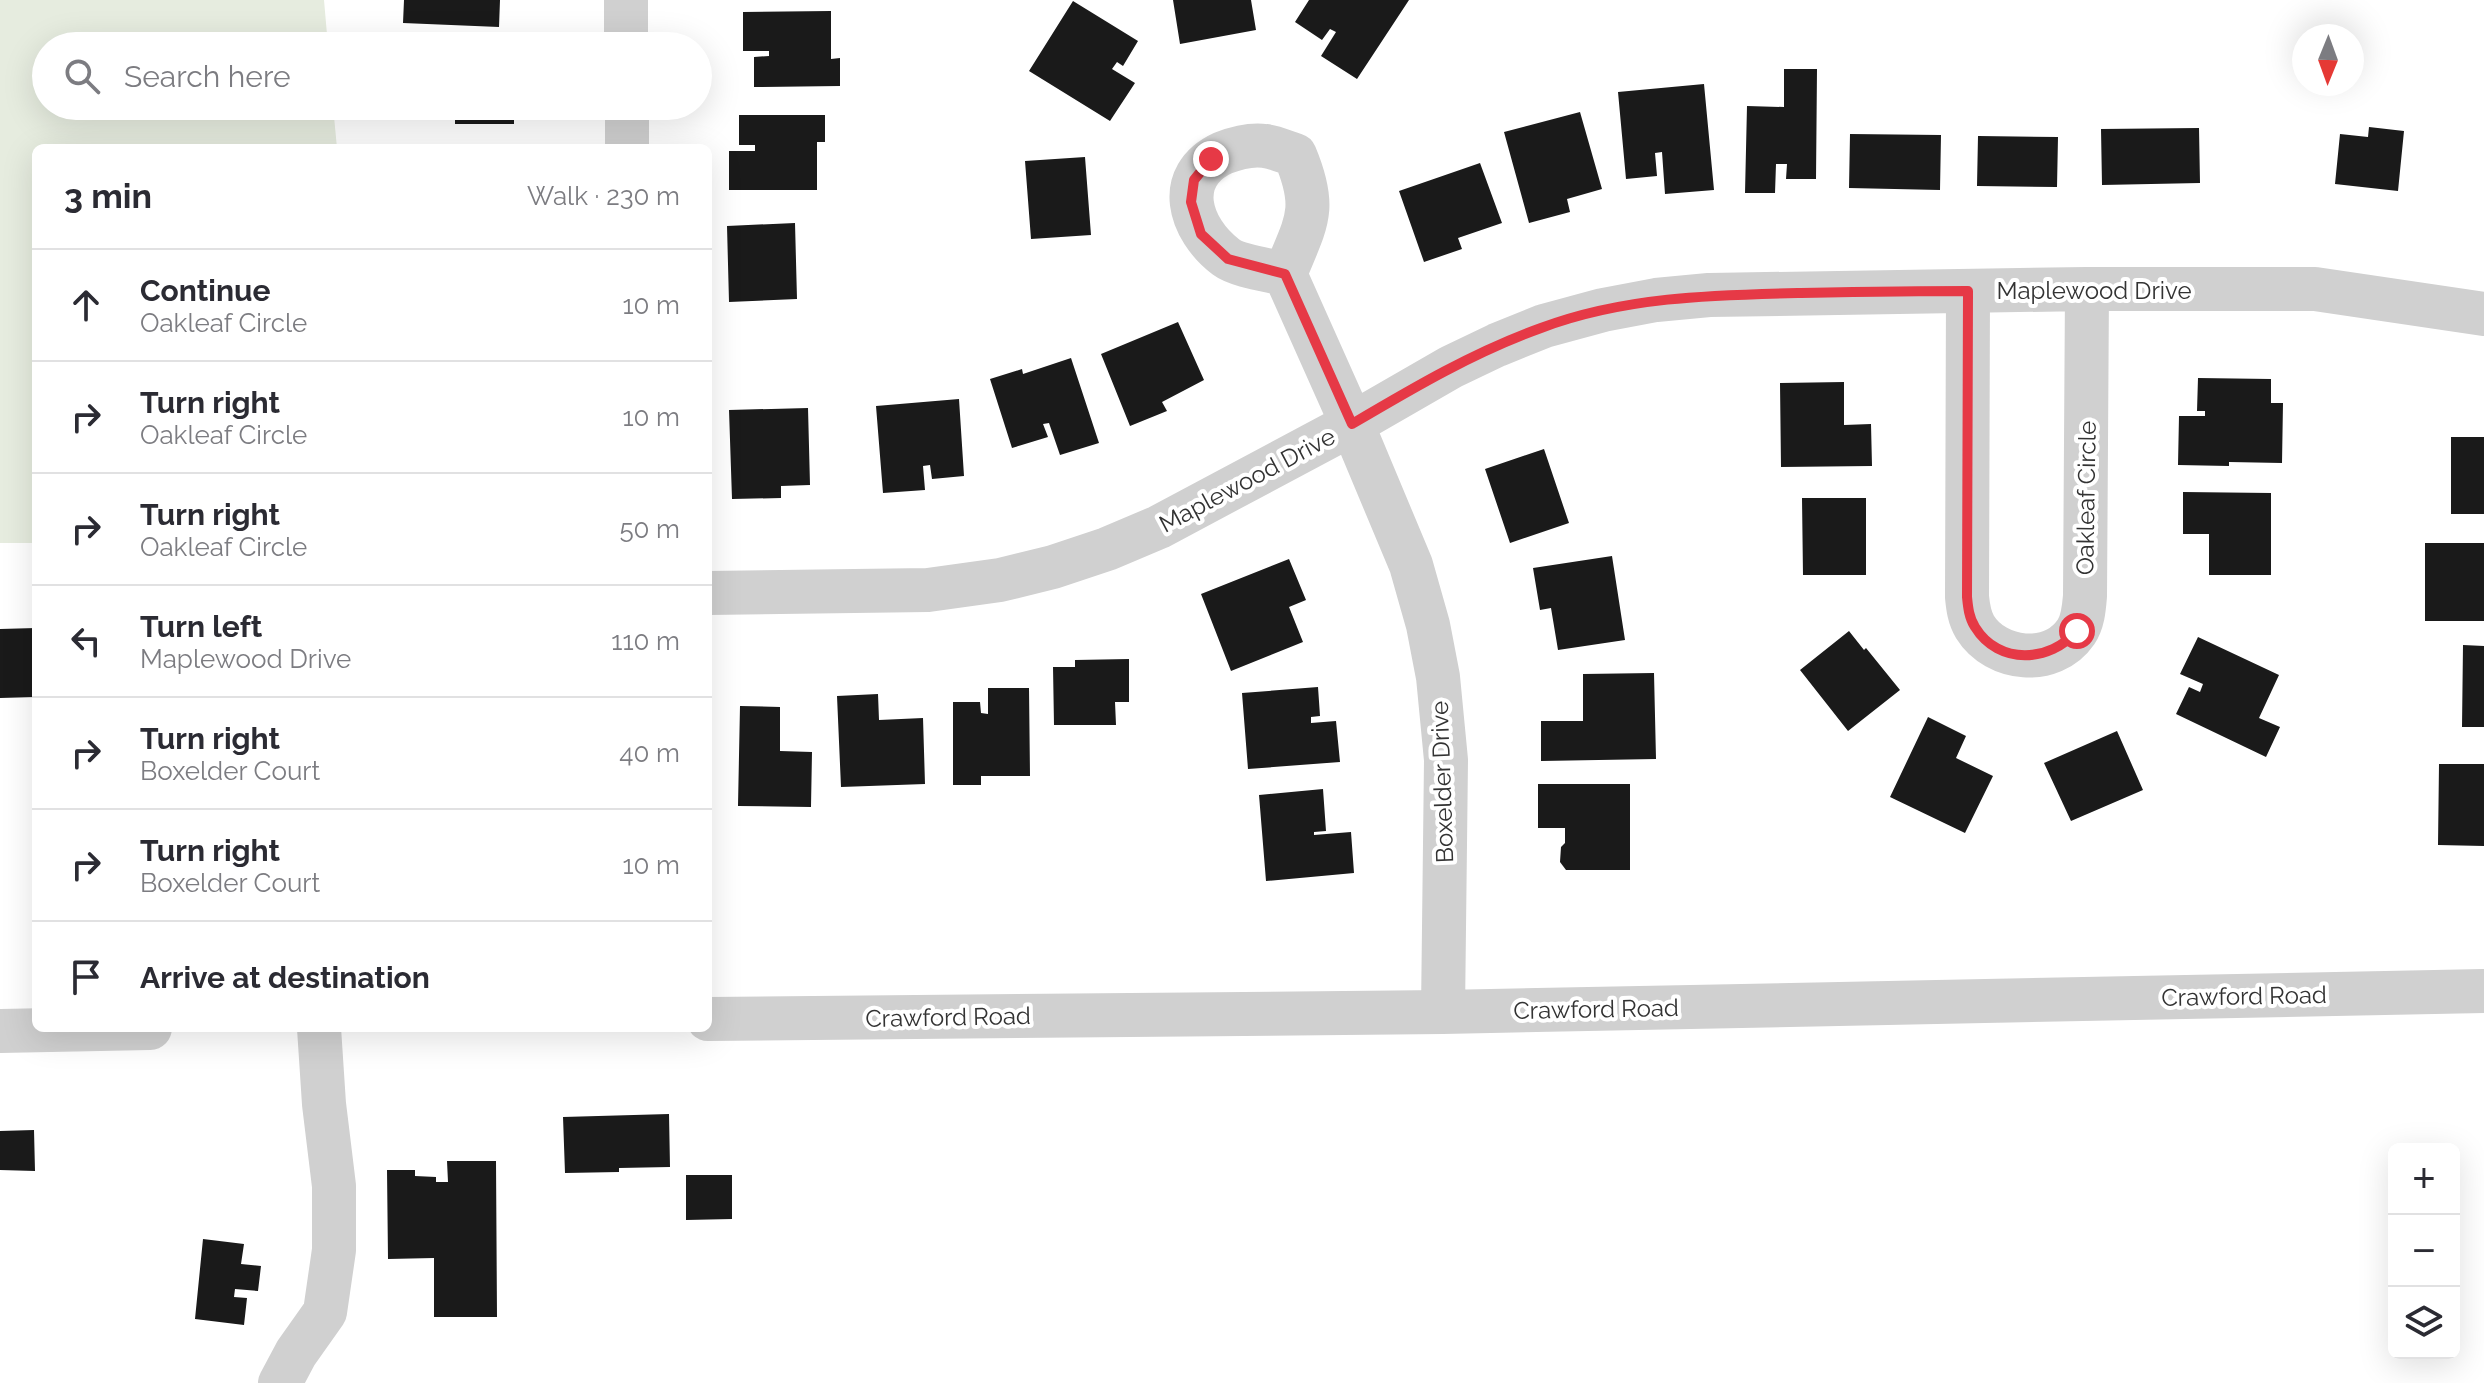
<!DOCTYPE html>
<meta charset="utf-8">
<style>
:root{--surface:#fff;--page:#f7f7f7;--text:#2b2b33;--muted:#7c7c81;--line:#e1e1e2}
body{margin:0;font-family:Raleway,sans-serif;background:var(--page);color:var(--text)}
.controls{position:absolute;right:24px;bottom:24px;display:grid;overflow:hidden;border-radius:12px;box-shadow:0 8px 32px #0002}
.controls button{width:72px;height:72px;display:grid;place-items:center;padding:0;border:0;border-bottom:2px solid var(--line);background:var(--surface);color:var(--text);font:40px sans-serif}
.compass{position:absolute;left:2292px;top:24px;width:72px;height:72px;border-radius:50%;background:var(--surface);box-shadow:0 8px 32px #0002;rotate:181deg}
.stop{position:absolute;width:24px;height:24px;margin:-18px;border:6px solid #e63946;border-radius:50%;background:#fff}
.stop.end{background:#e63946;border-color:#fff;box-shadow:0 2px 8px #0008}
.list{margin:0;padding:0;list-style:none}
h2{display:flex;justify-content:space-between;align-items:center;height:104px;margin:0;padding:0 32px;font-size:34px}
h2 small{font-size:26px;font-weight:400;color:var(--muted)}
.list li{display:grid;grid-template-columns:52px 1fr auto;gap:24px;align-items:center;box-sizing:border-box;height:112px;padding:0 32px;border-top:2px solid var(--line)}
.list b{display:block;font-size:30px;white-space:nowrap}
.list p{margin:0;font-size:26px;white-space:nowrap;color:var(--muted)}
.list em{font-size:26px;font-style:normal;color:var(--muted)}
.icon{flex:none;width:44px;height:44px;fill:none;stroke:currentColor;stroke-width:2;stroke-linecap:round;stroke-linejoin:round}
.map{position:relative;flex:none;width:2484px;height:1383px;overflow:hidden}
.search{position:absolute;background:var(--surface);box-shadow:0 8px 32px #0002;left:32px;top:32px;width:680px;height:88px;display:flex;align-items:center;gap:20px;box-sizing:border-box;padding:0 28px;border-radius:44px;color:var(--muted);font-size:30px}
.panel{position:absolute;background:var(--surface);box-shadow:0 8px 32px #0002;left:32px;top:144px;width:680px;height:888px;border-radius:12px}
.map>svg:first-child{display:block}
.green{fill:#e6ecdf}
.building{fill:#1a1a1a}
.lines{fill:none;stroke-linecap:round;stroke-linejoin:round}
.minor{stroke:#d0d0d0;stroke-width:44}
.route{stroke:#e63946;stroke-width:10}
.labels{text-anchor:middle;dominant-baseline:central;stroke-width:8;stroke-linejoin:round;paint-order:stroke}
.street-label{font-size:24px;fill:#333;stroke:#fff}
</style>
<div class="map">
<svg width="2484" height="1383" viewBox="0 0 2484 1383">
<rect width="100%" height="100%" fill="#fff"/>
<path class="green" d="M0 0H324L328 46H46V106H333L337 148H36V543H0Z"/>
<path class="building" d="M404 0H500L499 27 403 23Z
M1173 0H1251L1256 30 1180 44Z
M1309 0H1409L1357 79 1321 56 1336 32 1330 29 1322 40 1295 22Z
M1073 1 1138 41 1123 66 1117 62 1112 69 1135 83 1110 121 1029 71Z
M831 11V59L840 58V86L754 87V57L769 56V51H743V12Z
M1784 69H1817L1816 179H1786L1787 164H1776L1775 193H1745L1747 106 1784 107Z
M1704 84 1714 190 1665 194 1662 152 1655 153 1657 176 1626 179 1618 92Z
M455 106H514V124H455Z
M1580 112 1602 189 1567 199 1570 212 1529 223 1504 132Z
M739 115H825V142H817V190H729V151H755V145H739Z
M2369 127 2404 131 2398 191 2335 184 2340 134 2368 137Z
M2199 128 2200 183 2102 185 2101 129Z
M1850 134 1941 135 1940 190 1849 188Z
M1978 136 2058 137 2057 187 1977 186Z
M1085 157 1091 235 1031 239 1025 161Z
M1480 163 1502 223 1458 238 1462 249 1424 262 1399 191Z
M795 223 797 299 729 302 727 226Z
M1178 322 1204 380 1162 402 1167 411 1130 426 1101 354Z
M1071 358 1099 443 1060 455 1049 423 1043 424 1048 437 1012 448 990 379 1022 369 1023 374Z
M2198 378 2271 379V403H2283L2282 463 2229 462V466L2178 465 2179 416H2205V411H2197Z
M1844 382V425L1871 424 1872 466 1781 467 1780 383Z
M959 399 964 476 932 479 930 465 923 466 925 490 883 493 876 406Z
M808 408 810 485 781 486V498L732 499 729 410Z
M2451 437H2484V514H2451Z
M1544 449 1569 523 1510 543 1485 469Z
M2183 492 2271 493V575H2209V534H2183Z
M1802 498H1866V575H1803Z
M2425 543H2484V621H2425Z
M1612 556 1625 640 1558 650 1551 608 1540 610 1533 568Z
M1289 559 1306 600 1289 607 1303 642 1231 671 1201 594Z
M36 628V697L0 698V629Z
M1849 631 1864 650 1866 648 1900 690 1848 731 1800 670Z
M2198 637 2279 675 2259 718 2280 727 2266 757 2176 714 2189 687 2200 692 2203 684 2180 674Z
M2463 645 2484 646V727H2462Z
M1129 659V702H1115L1116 725H1054L1053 667H1075V660Z
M1654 673 1656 759 1541 761V721H1583V674Z
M1318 687 1320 716 1311 717V723L1336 721 1340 762 1248 769 1242 693Z
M988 688H1029L1030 776H981V785H953V702H980L981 713 988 714Z
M878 694 879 720 923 718 925 784 841 787 837 696Z
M740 706 780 707V751L812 752 811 807 738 806Z
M1928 717 1966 736 1956 758 1993 776 1965 833 1890 797Z
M2117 731 2143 790 2071 821 2044 763Z
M2439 764H2484V846L2438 845Z
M1538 784H1630V870H1566L1560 862 1561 847 1565 843V828H1538Z
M1323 789 1326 831 1314 832V835L1351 832 1354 873 1266 881 1259 795Z
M669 1114 670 1167 619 1168V1172L565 1173 563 1117Z
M34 1130 35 1171 0 1170V1131Z
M447 1161H496L497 1317H434V1258L388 1259 387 1170H415V1176L436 1177V1182H448Z
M686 1175H732V1219L686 1220Z
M203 1239 244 1244 241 1264 261 1266 258 1291 235 1289 234 1297 247 1298 244 1325 195 1319Z"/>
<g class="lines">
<path class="minor" d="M626 0V46
M627 106V148
M1285 274C1306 222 1318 210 1295 155 1285 152 1275 147 1265 146 1251 144 1236 148 1223 153 1173 176 1189 229 1226 257 1238 266 1269 270 1285 274L1352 424 1411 565 1428 625 1438 677 1446 760 1443 1012
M1968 291 1967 597C1968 607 1969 617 1975 627 1996 661 2052 667 2076 632 2083 622 2084 608 2085 596L2087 289
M708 593 928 590 1000 580 1053 567 1107 549 1159 527 1352 424 1451 367 1497 345 1544 326 1603 310 1656 300 1709 295 2087 289H2315L2484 314
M708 1019 1443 1012 2484 991
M0 1031 150 1028
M280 1383 296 1353 325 1312 334 1250V1186L324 1104 319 1028"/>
</g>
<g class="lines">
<path class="route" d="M1211 159 1194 180 1191 202 1201 234 1228 259 1285 274 1352 424C1413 388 1474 352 1541 328 1623 297 1711 295 1798 293 1855 292 1911 291 1968 291L1967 597C1968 607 1969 618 1975 627 1999 666 2050 662 2077 631"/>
</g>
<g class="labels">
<g class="street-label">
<text x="2094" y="290">Maplewood Drive</text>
<text transform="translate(1247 480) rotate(-28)">Maplewood Drive</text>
<text transform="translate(2086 498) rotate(-89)">Oakleaf Circle</text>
<text transform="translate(1442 782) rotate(-92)">Boxelder Drive</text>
<text transform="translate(2244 996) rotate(-1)">Crawford Road</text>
<text transform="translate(1596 1009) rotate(-1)">Crawford Road</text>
<text transform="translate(948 1017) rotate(-1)">Crawford Road</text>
</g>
</g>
</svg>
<div class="controls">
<button>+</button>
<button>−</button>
<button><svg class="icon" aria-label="layers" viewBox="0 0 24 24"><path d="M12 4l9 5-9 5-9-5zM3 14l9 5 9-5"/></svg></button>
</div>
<svg class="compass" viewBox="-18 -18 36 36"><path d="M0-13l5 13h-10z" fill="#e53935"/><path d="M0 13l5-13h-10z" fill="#7c7c81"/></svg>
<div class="stop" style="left:2077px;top:631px"></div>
<div class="stop end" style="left:1211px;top:159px"></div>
<div class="search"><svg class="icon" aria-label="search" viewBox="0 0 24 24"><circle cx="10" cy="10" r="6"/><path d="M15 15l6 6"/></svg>Search here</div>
<section class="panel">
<h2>3 min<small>Walk · 230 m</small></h2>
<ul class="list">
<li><svg class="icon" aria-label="ahead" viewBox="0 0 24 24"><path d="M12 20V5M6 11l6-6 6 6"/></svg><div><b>Continue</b><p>Oakleaf Circle</p></div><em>10 m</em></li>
<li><svg class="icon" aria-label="right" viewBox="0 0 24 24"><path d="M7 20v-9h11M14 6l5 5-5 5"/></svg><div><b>Turn right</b><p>Oakleaf Circle</p></div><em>10 m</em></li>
<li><svg class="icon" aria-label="right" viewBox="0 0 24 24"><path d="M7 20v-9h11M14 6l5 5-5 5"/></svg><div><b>Turn right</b><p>Oakleaf Circle</p></div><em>50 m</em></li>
<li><svg class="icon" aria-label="left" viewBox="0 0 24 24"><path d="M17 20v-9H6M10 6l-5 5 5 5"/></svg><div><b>Turn left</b><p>Maplewood Drive</p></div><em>110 m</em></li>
<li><svg class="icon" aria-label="right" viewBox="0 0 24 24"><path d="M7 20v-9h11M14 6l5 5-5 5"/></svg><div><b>Turn right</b><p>Boxelder Court</p></div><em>40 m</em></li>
<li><svg class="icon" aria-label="right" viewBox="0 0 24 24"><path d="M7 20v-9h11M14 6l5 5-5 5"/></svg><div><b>Turn right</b><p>Boxelder Court</p></div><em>10 m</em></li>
<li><svg class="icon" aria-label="arrive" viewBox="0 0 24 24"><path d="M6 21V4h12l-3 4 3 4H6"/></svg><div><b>Arrive at destination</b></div></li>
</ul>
</section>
</div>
